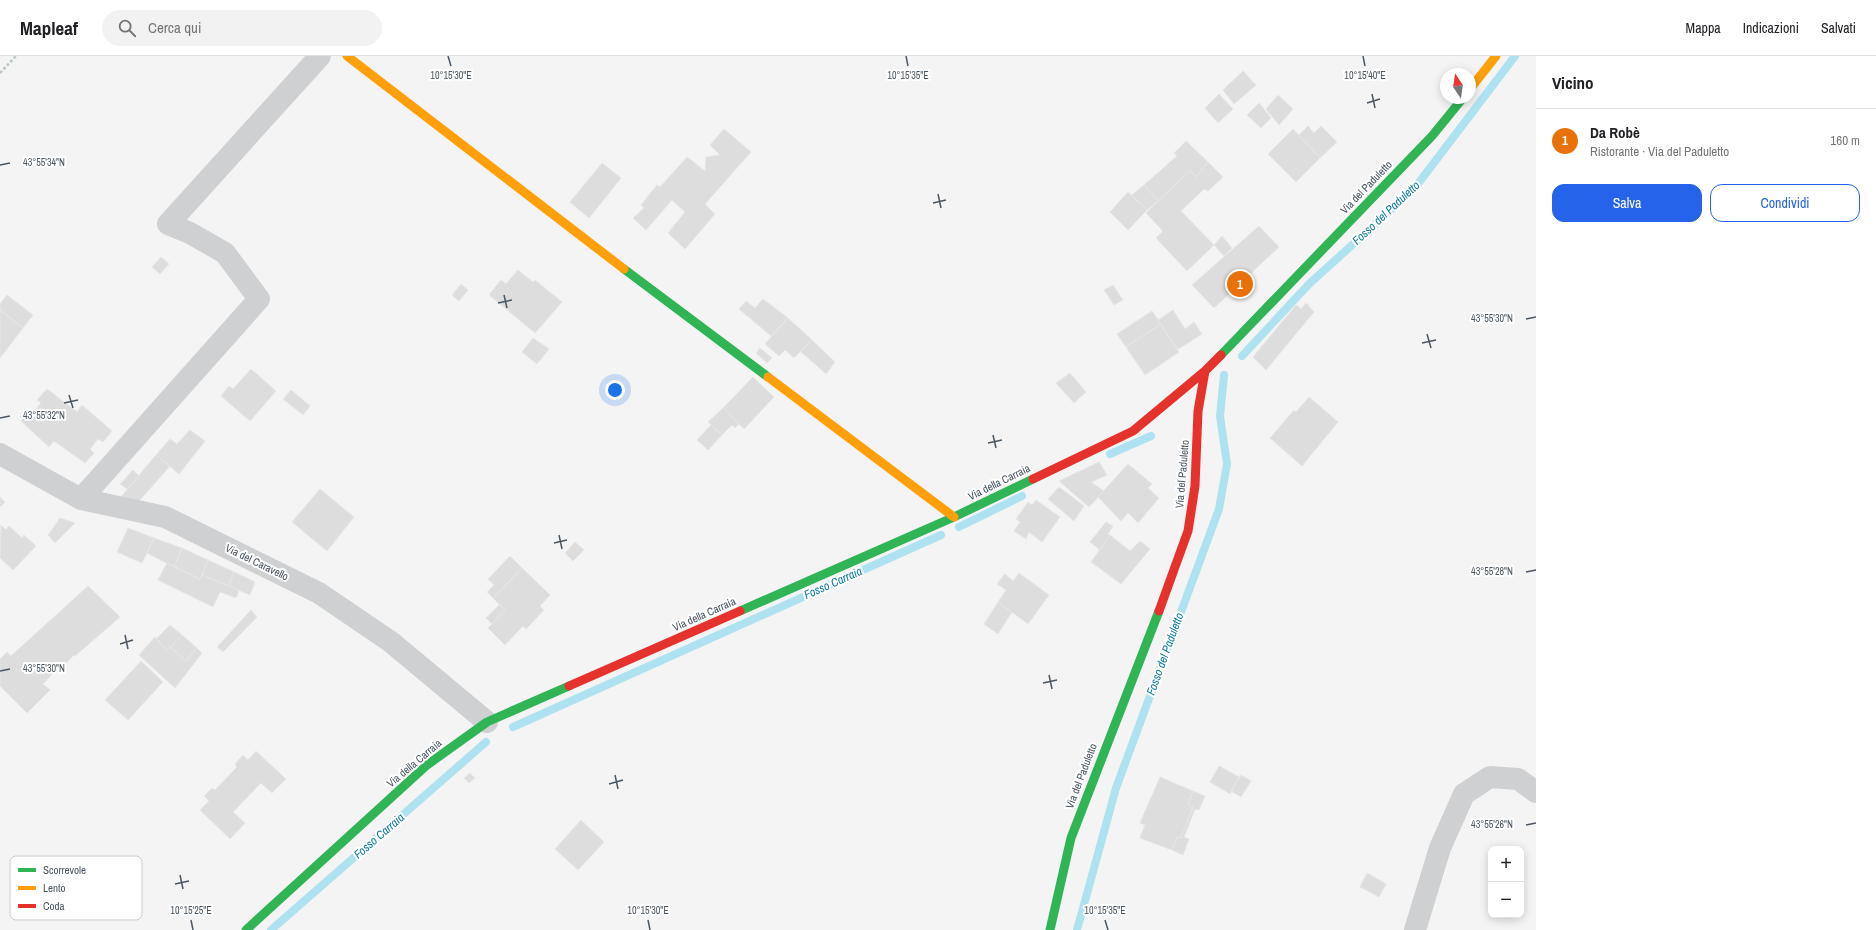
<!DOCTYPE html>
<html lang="it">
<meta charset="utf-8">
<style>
:root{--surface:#fff;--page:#f2f2f2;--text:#202124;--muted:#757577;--line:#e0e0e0;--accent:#2563eb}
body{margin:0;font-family:"Archivo Narrow",sans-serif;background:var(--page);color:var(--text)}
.controls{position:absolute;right:12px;bottom:12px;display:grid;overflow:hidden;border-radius:8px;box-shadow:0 2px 10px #0003}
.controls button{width:36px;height:36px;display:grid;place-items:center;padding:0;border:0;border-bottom:1px solid var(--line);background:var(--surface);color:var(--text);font:20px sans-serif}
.compass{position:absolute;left:1440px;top:12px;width:36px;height:36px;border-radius:50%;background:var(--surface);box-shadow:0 2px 10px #0003;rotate:347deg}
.you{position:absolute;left:615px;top:334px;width:14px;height:14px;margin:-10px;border:3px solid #fff;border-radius:50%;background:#1a73e8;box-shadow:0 0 0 6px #1a73e833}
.badge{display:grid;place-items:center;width:26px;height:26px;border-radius:50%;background:var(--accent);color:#fff;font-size:13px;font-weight:700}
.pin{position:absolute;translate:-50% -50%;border:2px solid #fff;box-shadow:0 1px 4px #0006}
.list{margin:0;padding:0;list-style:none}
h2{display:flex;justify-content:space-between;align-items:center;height:52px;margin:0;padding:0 16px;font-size:17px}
h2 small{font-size:13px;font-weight:400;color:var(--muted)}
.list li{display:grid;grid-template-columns:26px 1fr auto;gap:12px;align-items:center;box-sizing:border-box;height:64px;padding:0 16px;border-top:1px solid var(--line)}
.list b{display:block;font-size:15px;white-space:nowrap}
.list p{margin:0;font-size:13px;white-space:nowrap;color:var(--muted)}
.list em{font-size:13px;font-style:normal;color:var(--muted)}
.actions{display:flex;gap:8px;padding:12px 16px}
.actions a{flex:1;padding:9px 0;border:1px solid var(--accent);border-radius:12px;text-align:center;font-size:14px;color:var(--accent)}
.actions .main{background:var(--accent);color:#fff}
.icon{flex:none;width:22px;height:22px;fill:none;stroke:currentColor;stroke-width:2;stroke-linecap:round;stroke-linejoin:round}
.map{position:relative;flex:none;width:1536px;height:874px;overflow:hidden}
header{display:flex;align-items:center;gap:24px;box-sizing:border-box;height:56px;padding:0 20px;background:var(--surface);border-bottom:1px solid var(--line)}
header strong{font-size:19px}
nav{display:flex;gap:22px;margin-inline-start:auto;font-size:14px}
.search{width:280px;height:36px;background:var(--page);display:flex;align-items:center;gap:10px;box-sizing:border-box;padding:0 14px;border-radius:22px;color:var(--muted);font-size:15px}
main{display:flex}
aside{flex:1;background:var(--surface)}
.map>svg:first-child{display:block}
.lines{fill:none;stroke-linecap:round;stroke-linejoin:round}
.stream{stroke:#aee2f0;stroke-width:8}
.building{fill:#ddddde;stroke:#e5e6e7}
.path{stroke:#bcc7c4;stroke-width:2.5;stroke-dasharray:3 2;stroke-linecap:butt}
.street{stroke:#ced0d2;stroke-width:22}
.fast{stroke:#30b455;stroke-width:9}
.slow{stroke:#ff9f0a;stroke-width:9}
.jam{stroke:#e5322d;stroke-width:9}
.ticks{fill:none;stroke:#4a5661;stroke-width:1.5}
.labels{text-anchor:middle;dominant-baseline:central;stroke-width:4;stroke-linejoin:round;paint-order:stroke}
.street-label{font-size:11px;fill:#4a5661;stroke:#fff}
.water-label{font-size:12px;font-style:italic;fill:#0c7c9b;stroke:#fff}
.key{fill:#fff;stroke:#c9ccd0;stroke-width:1}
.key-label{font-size:11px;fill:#4a5661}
.ticks-label{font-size:10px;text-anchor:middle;fill:#4a5661;stroke:#fff;stroke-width:4;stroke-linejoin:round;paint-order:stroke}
</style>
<header>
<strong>Mapleaf</strong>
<div class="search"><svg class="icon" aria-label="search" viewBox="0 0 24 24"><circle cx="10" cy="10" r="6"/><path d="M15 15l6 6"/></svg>Cerca qui</div>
<nav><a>Mappa</a><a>Indicazioni</a><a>Salvati</a></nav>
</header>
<main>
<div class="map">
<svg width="1536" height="874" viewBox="0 0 1536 874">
<rect width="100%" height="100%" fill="#f4f4f4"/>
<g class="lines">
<path class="stream" d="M1242 300 1309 228 1414 133 1515 0
M1110 398 1151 380
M959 471 1022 440
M513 671 941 479
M271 874 486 686
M1077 874 1116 732 1219 453 1227 408 1220 360 1224 319"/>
</g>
<path class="building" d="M1243 15 1256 29 1234 48 1223 34Z
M1219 38 1233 53 1218 67 1205 52Z
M1278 39 1293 53 1279 69 1266 53Z
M1259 47 1271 62 1261 72 1247 59Z
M1308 70 1314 77 1321 70 1337 86 1320 102 1299 79Z
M724 73 751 96 705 148 715 158 685 193 668 177 685 156 672 144 646 174 633 162 644 152 641 149 657 129 660 131 687 101 705 115 706 101 720 99 710 89Z
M1293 73 1320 102 1296 126 1268 98Z
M1186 85 1208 106 1196 121 1190 114 1158 145 1144 129 1177 100 1174 97Z
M1208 106 1223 121 1208 135 1204 133 1181 155 1214 189 1187 215 1156 182 1163 175 1146 157 1190 114 1196 121Z
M602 107 621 122 589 162 570 146Z
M1144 129 1158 145 1147 154 1132 139Z
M1128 136 1147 154 1128 174 1110 156Z
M1259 170 1279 191 1214 252 1192 229Z
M1222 180 1232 192 1224 200 1214 189Z
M161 201 169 208 160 218 152 211Z
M518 214 533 226 535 224 562 246 535 277 489 239 501 224 506 228Z
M461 228 468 234 459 245 452 239Z
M1113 229 1123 244 1114 249 1104 234Z
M7 239 33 259 23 272 0 254V248Z
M763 243 788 262 771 280 739 253 746 245 755 252Z
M1306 247 1314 256 1266 314 1253 301 1296 249 1301 253Z
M0 254 23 272 0 302Z
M1173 254 1185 273 1194 266 1202 278 1177 294 1158 264Z
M1152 255 1161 268 1126 291 1117 278Z
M788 262 812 284 794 302 785 294 779 300 765 288Z
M1161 268 1179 296 1145 319 1126 291Z
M533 282 549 293 537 308 522 296Z
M812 284 835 306 826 318 800 295Z
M760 292 772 302 767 307 756 297Z
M251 313 276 335 250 365 221 340 229 330 233 333Z
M1070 317 1086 336 1074 347 1056 327Z
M753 321 774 341 744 373 723 352Z
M47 333 77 356 82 349 112 375 103 386 98 383 90 393 94 397 85 407 54 385 49 391 21 365 29 355 32 358 37 352 41 347 37 344Z
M291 334 310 350 303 359 283 343Z
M1309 341 1338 366 1302 410 1270 382 1294 354 1296 356Z
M723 352 739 368 735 372 732 369 722 379 708 366Z
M711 369 722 379 708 394 697 384Z
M190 374 205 385 179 418 156 399 170 383 177 388Z
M156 399 170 410 133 452 120 442Z
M1099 406 1107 419 1091 426 1104 435 1089 451 1059 425Z
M1128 408 1152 428 1148 432 1159 442 1138 467 1128 457 1121 465 1098 441Z
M133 414 139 420 127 433 120 428Z
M1059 431 1084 450 1074 465 1048 443Z
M320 433 354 461 327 495 292 466Z
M0 441 5 446 0 451Z
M1036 444 1060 461 1042 486 1029 476 1026 483 1014 475 1020 466 1016 463 1028 446 1032 449Z
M60 462 75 467 55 487 48 479Z
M1106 466 1113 470 1108 478 1110 479 1100 494 1090 486Z
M1 469 6 474 9 470 22 482 24 479 36 490 13 514 0 502Z
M128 472 154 482 142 507 117 496Z
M1110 479 1130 495 1140 485 1150 493 1121 528 1091 506Z
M154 482 182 492 174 511 147 497Z
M575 486 584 494 573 505 565 497Z
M182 492 208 504 200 523 174 511Z
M510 500 522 512 493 542 487 536 494 529 488 523Z
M208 504 234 516 229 530 202 519Z
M167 507 200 523 202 519 239 534 236 542 220 536 213 551 158 524Z
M522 512 550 539 540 550 544 554 526 573 523 570 505 589 488 572 505 554 493 542Z
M234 516 255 526 250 539 229 530Z
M1019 517 1049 539 1028 568 998 546 1006 534 997 528 1005 518 1013 525Z
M88 530 120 561 75 600 74 599 59 614 57 613 43 628 50 634 27 657 0 630V603L7 596 11 600Z
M998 546 1012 556 998 578 984 568Z
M500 548 505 554 492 568 486 562Z
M251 554 257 561 223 596 217 591Z
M170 569 182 579 167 594 156 583Z
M182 579 197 592 186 605 170 591Z
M155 581 167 594 170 591 186 605 197 592 202 597 175 632 139 599Z
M141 605 163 626 128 664 105 644Z
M256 695 286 723 272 737 261 727 233 756 245 767 230 783 200 754 209 745 204 740 212 732 215 734 237 711 235 708 243 699 248 704Z
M1219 710 1239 721 1230 738 1210 726Z
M470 717 475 722 469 727 464 722Z
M1241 719 1251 725 1241 741 1231 735Z
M1160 721 1193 735 1188 749 1193 751 1181 782 1177 781 1172 794 1140 782 1145 769 1140 767Z
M1193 735 1205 740 1199 754 1195 753 1184 781 1189 783 1183 799 1172 794 1177 781 1181 782 1193 751 1188 749Z
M581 764 604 786 578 814 555 793Z
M1367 817 1386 828 1379 841 1360 831Z"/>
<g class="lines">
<path class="path" d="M0 17 16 0"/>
<path class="street" d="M0 398 81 443 165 461 319 537 391 586 487 666
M81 443 259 243 225 197 190 177 168 168 320 0
M1415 874 1440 792 1464 738 1490 721 1518 723 1536 736"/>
<path class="fast" d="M624 213 768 321
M1221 299 1432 80 1463 42
M740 555 954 461 1033 423
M246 874 427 709 487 666 569 630
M1050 874 1071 782 1159 555"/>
<path class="slow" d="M347 0 624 213
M1470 33 1496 0
M768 321 954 461"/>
<path class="jam" d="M1033 423 1133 375 1205 315 1221 299
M1159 555 1188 475 1195 430 1198 355 1205 315
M569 630 740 555"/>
</g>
<path class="ticks" d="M448 0 451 10M906 0 908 10M1363 0 1365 10M1372 38 1375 52M1367 47 1380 43M0 109 10 107M938 138 941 152M933 147 946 144M504 239 507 252M498 247 512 244M1526 263 1536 261M1427 278 1431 292M1422 287 1436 284M69 339 73 352M64 347 78 344M0 362 10 360M993 379 996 392M988 387 1002 384M559 479 562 493M554 487 567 484M1526 516 1536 514M125 579 128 593M120 588 133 584M0 615 10 613M1049 619 1052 633M1043 627 1057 624M615 719 618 733M609 728 623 724M1526 769 1536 767M180 819 183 833M175 828 189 825M191 864 193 874M648 864 650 874M1105 864 1108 874"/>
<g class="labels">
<g class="street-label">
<text transform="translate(1366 131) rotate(-46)">Via del Paduletto</text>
<text transform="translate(1182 418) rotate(-85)">Via del Paduletto</text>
<text transform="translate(999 426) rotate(-26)">Via della Carraia</text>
<text transform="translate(257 506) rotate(26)">Via del Caravello</text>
<text transform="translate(704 558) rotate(-24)">Via della Carraia</text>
<text transform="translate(414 707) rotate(-40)">Via della Carraia</text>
<text transform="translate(1081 720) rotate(-69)">Via del Paduletto</text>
</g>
<g class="water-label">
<text transform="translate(1386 157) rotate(-43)">Fosso del Paduletto</text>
<text transform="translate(833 527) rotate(-24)">Fosso Carraia</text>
<text transform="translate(1165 598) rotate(-70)">Fosso del Paduletto</text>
<text transform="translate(379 780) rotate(-41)">Fosso Carraia</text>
</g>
</g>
<rect x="10" y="800" width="132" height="64" rx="6" class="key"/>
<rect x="18" y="812" width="18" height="4" fill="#30b455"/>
<rect x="18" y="830" width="18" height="4" fill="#ff9f0a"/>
<rect x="18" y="848" width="18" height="4" fill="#e5322d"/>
<g class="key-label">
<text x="43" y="818">Scorrevole</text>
<text x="43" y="836">Lento</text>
<text x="43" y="854">Coda</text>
</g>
<g class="ticks-label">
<text x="451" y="23">10°15'30"E</text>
<text x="908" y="23">10°15'35"E</text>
<text x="1365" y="23">10°15'40"E</text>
<text x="44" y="110">43°55'34"N</text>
<text x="1492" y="266">43°55'30"N</text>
<text x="44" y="363">43°55'32"N</text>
<text x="1492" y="519">43°55'28"N</text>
<text x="44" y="616">43°55'30"N</text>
<text x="1492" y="772">43°55'26"N</text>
<text x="191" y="858">10°15'25"E</text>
<text x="648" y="858">10°15'30"E</text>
<text x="1105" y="858">10°15'35"E</text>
</g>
</svg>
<div class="controls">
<button>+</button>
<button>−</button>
</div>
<svg class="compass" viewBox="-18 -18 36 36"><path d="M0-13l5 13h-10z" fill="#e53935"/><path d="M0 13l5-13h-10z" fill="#757577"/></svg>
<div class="you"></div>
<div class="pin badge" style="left:1240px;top:228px;background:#e8710a">1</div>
</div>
<aside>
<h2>Vicino<small></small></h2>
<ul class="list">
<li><span class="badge" style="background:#e8710a">1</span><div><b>Da Robè</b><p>Ristorante · Via del Paduletto</p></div><em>160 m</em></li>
</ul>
<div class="actions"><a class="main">Salva</a><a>Condividi</a></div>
</aside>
</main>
